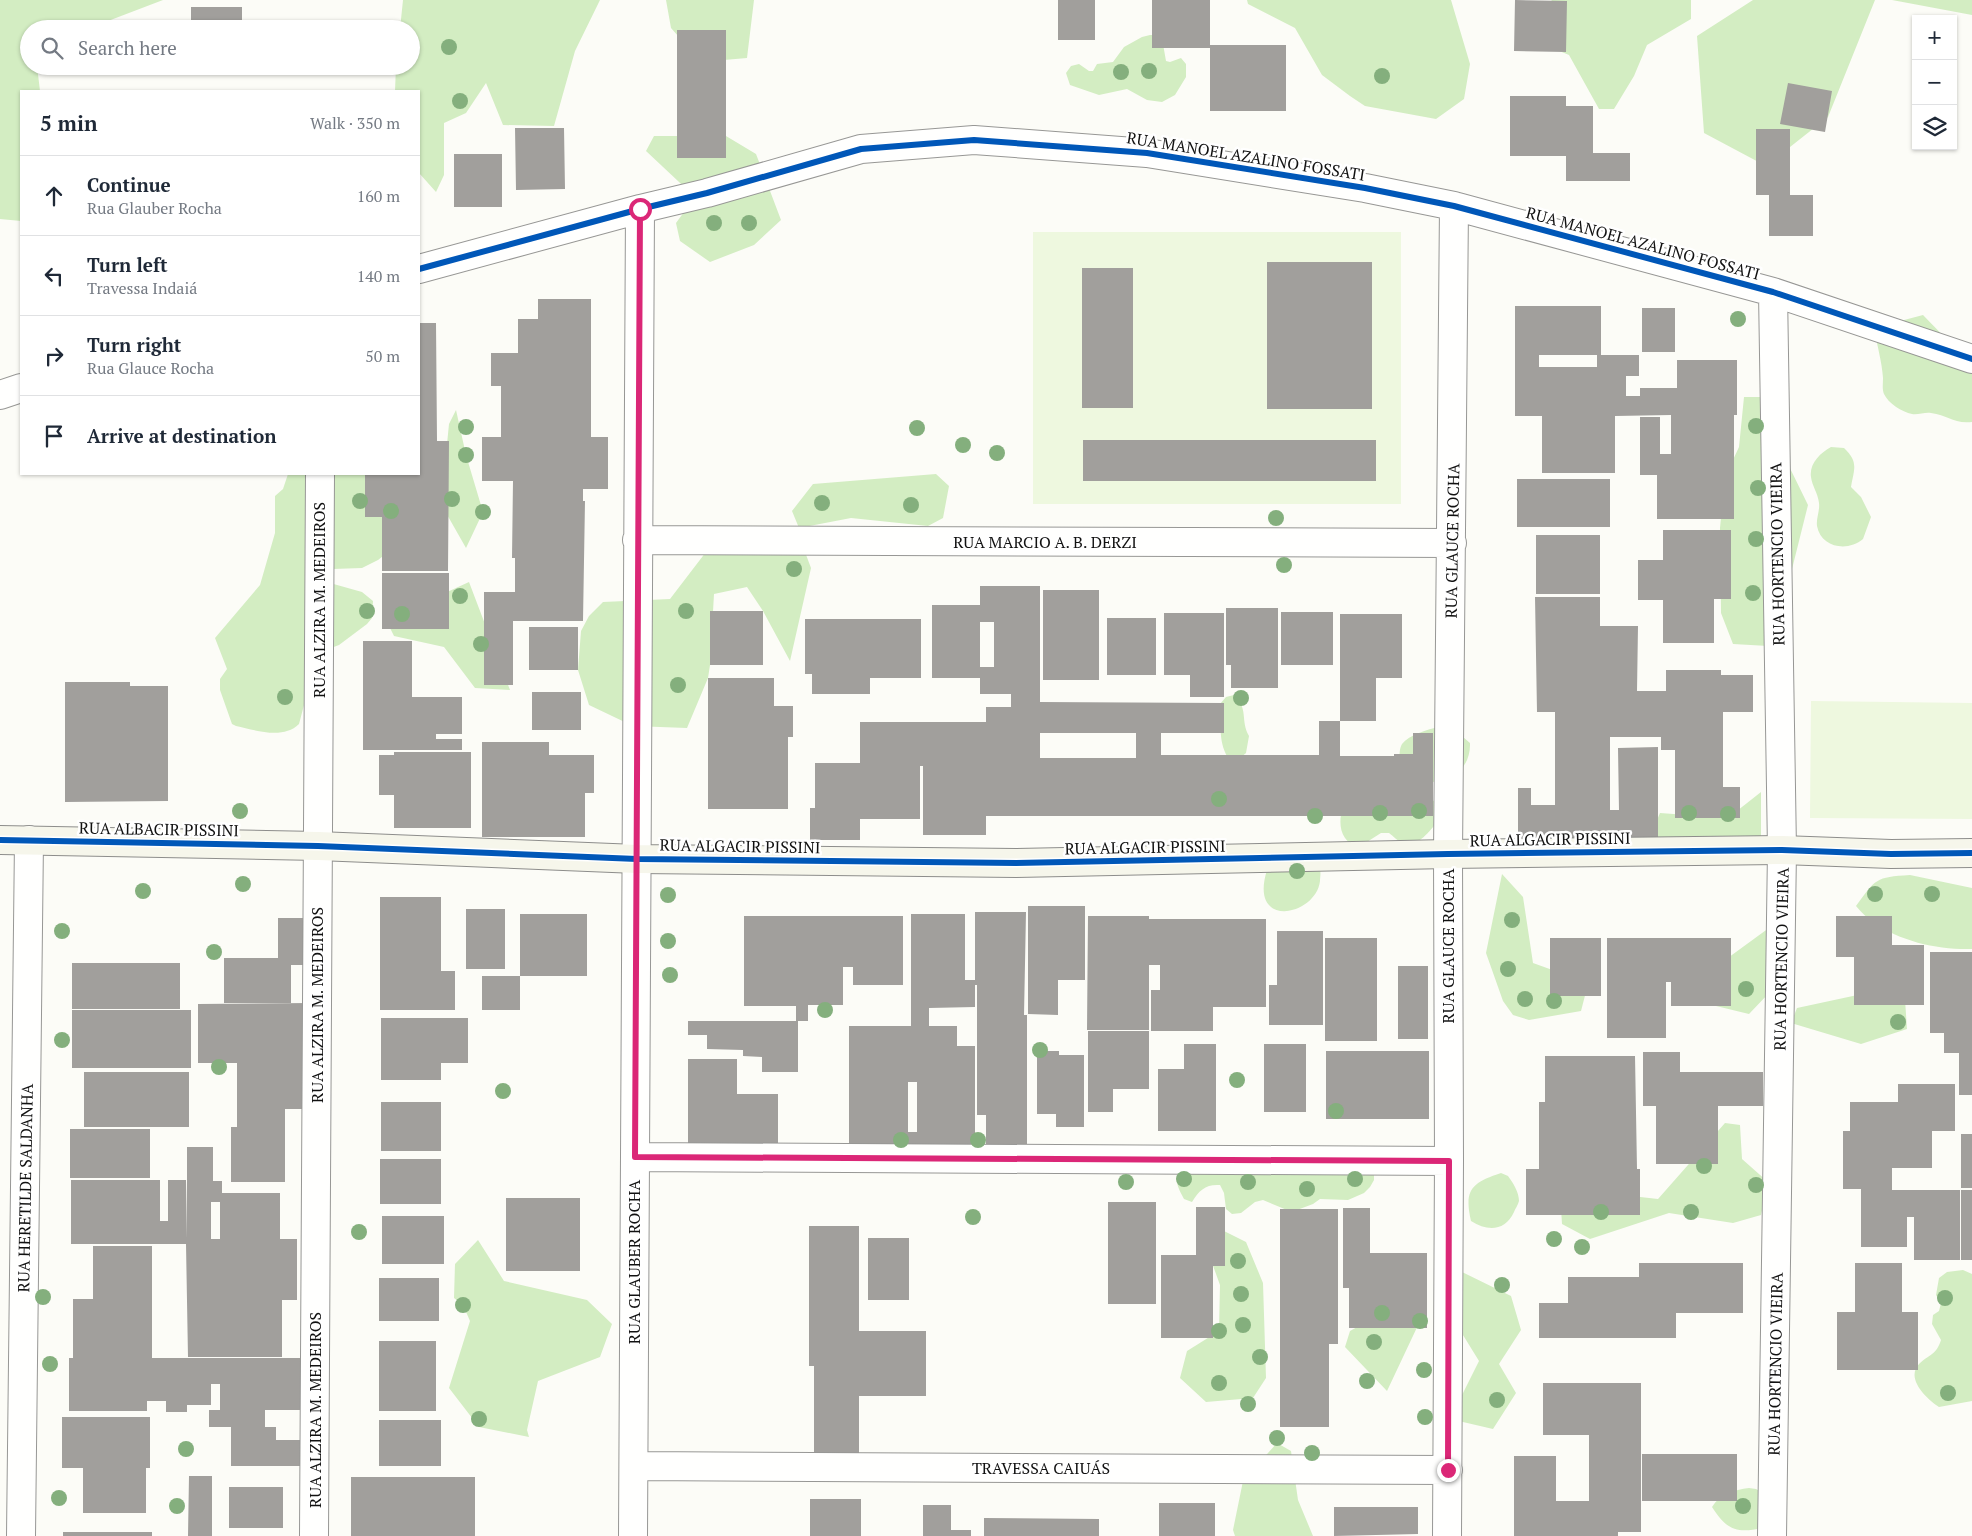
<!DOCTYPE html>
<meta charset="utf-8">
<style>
:root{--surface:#fff;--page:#f2f2f3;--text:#1f2937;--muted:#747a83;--line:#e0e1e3}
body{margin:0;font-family:"PT Serif",serif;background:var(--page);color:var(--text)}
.controls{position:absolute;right:15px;top:15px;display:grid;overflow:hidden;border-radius:0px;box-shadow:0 1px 4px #0004}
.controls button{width:45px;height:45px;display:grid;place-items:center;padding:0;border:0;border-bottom:1px solid var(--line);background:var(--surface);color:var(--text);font:25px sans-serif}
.stop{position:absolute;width:15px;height:15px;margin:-11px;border:4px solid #db2777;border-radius:50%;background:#fff}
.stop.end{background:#db2777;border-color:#fff;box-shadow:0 1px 5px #0008}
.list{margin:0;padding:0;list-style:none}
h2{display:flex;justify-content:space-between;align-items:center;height:65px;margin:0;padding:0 20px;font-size:21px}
h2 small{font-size:16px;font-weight:400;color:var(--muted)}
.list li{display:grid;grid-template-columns:32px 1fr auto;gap:15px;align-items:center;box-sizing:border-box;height:80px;padding:0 20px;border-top:1px solid var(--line)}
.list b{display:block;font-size:19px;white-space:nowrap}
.list p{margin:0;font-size:16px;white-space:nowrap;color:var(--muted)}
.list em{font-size:16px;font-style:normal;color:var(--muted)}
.icon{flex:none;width:28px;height:28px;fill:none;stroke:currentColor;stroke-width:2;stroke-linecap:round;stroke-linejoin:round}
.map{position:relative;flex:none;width:1972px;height:1536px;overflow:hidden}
.search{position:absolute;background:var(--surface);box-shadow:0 1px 4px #0004;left:20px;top:20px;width:400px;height:55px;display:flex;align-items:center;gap:12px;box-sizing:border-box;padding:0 18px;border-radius:28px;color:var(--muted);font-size:19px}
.panel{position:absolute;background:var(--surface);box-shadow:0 1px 4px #0004;left:20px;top:90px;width:400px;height:385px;border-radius:0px}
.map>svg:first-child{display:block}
.forest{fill:#d3edc2}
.pitch{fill:#eef8df}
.building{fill:#a19f9c;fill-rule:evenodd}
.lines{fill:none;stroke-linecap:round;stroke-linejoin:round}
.street-casing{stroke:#979795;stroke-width:30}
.secondary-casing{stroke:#8d8d8b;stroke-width:30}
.street{stroke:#fffffe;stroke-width:28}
.secondary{stroke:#f6f6eb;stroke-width:28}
.cycleway-casing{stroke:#fff;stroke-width:9}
.cycleway{stroke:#0057b8;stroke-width:6}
.tree{fill:#84af7d}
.route{stroke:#db2777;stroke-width:6}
.labels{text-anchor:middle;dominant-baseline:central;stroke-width:5;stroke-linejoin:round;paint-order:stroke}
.street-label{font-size:16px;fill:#111;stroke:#fff}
</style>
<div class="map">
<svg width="1972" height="1536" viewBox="0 0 1972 1536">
<rect width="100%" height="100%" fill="#fcfcf7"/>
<path class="forest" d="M0 0H163L87 29H29V66H37L40 91H21V221L0 219Z
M403 0H600L575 51 554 126 503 125 486 83 466 113 444 123V175L436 192 419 173V91H395L396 66H411V29H400Z
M666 0H754L747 58 701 62 671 28Z
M1247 0H1451L1470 64 1464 99 1436 119 1365 106 1350 96 1322 75 1295 28 1248 4Z
M1552 0H1691V19L1647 45 1634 76 1614 109H1599L1569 55 1521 35Z
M1753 0H1875L1828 117 1766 166 1704 133 1697 36Z
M1892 0H1972V15Z
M1150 35H1154L1163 44 1166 61 1170 62 1181 58 1186 64V77L1175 95 1162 102 1147 100 1127 89 1099 95 1070 85 1066 73 1071 66 1079 64 1089 71H1093L1097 64 1113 62 1124 47 1142 37Z
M654 136H726L756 154 781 220 754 245 710 262 680 241 676 223 695 197 646 151Z
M1923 315 1957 350 1972 351V422C1953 424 1948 415 1931 413 1925 412 1918 415 1912 414 1902 412 1888 403 1884 394 1882 389 1883 384 1883 378 1882 362 1877 345 1874 328Z
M1744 397H1762L1785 458 1808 505 1791 573 1792 621 1768 646 1733 644 1721 613 1720 528 1725 477 1739 447Z
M456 410 466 455 483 512 466 548 441 504 449 424Z
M1831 447 1844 448C1859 462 1854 469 1851 487L1861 497 1871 517 1863 539C1848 552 1821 548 1817 526 1816 518 1820 511 1819 503 1818 493 1812 486 1811 477 1809 464 1820 453 1831 447Z
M288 474H408L410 475 400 543 378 560 362 568 333 569 330 583 362 592 373 601 372 618 367 624 339 645 331 648 308 690 299 724C283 740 255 730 236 726L232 724 220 690V679L227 669 215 638 260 585 275 533V496L283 489Z
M936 474 949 486 943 518 928 526 851 518 799 528 792 511 813 484Z
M709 548 805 552 811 568 790 661 763 611 747 587 714 594 710 665 708 678 687 728 633 726 589 705 578 670 581 631 589 616 603 602 670 599Z
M469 582 510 690 475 688 444 647 394 636 386 620Z
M1234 695C1249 709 1240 720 1249 736L1246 753 1239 759 1230 761C1217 742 1222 726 1220 704L1226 697Z
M1439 727 1463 737 1470 743C1471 769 1450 784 1425 782L1399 760C1400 755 1399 749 1402 744 1409 735 1428 729 1439 727Z
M1761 792V842L1657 844 1654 827 1660 813 1728 818Z
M1431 799 1438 804 1439 820C1430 830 1418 849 1402 843 1398 841 1393 836 1389 833H1381L1359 847C1341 843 1337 824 1343 808Z
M1312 857C1314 861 1318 865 1320 870 1321 873 1320 878 1320 881 1316 916 1248 930 1267 870Z
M1502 874 1523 897 1533 963 1558 972 1589 980 1581 1011 1529 1020 1513 1015 1503 1001 1486 953Z
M1910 875 1972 888V949C1939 950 1901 942 1873 922 1867 918 1861 912 1856 906 1876 879 1875 877 1910 875Z
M1773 925 1790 971 1749 1014 1716 1006 1699 979Z
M1904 985 1907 1029 1861 1044 1791 1023 1797 1008Z
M1725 1123 1740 1125 1742 1159 1768 1182 1761 1215 1733 1223 1669 1213 1590 1239 1562 1224 1561 1208 1587 1191 1658 1199Z
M1188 1161 1374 1168V1180L1370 1187 1364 1193 1348 1200 1320 1199 1313 1204 1297 1210H1287L1263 1200 1255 1202 1241 1213 1232 1214 1226 1209 1224 1193 1220 1185C1206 1184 1199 1190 1192 1202L1184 1199C1173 1178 1175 1179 1188 1161Z
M1501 1173 1508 1176C1513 1183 1519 1192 1519 1201 1518 1205 1515 1209 1514 1212 1505 1231 1488 1232 1471 1221 1464 1190 1471 1183 1501 1173Z
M1224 1231 1246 1242 1263 1283 1266 1378 1253 1398 1206 1402 1180 1378 1187 1351 1219 1331 1220 1285 1207 1249Z
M478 1240 504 1281 587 1300 612 1324 600 1357 538 1381 527 1430 529 1437 479 1427 449 1388 470 1321 463 1305 454 1298 455 1264Z
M1458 1270 1511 1296 1521 1330 1499 1364 1516 1393 1493 1429 1450 1419 1479 1361 1450 1314Z
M1963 1270 1972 1274V1401L1939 1407C1927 1399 1904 1378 1920 1363 1930 1354 1936 1355 1941 1340L1932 1324 1933 1315 1939 1311 1941 1303 1936 1295 1939 1278 1947 1272Z
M1382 1313 1420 1321 1387 1391 1345 1347 1350 1331Z
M1277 1443 1291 1451 1298 1500 1313 1536H1235L1233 1530 1243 1481Z
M1749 1488 1756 1489 1770 1497 1762 1528C1736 1534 1726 1529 1712 1507 1720 1494 1734 1490 1749 1488Z"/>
<path class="pitch" d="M1033 232H1401V504H1033Z
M1811 701 1972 703V819L1810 818Z"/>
<path class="building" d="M1058 0H1095V40H1058Z
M1152 0H1210V45H1286V111H1210V48H1152Z
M1515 0 1567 1 1566 52 1514 51Z
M191 7H242V29H191Z
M677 30H726V158H677Z
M1788 83 1832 91 1825 132 1780 124Z
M1510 96H1566V106H1593V153H1630V181H1566V156H1510Z
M515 128H564L565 189 516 190Z
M1756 129H1790V195H1813V236H1769V195H1756Z
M454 154H502V207H454Z
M1267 262H1372V409H1267Z
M1082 268H1133V408H1082Z
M538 299H591V437H608V489H583V501H585L583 621H513V685H484V592H515V558H512L513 481H482V437H501V386H491V353H518V319H538Z
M1515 306H1601V355H1639V376H1626V396H1640V388H1677V360H1737V415H1734V519H1657V475H1640V417H1660V454H1671V415L1615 416V473H1542V416H1515ZM1539 355H1597V367H1539Z
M1642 308H1675V352H1642Z
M419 323H436L437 441H449L448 571H382V517H365V475L419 474Z
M1083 440H1376V481H1083Z
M1517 479H1610V527H1517Z
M1663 530H1731V599H1714V643H1663V600H1638V560H1663Z
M1536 535H1600V594H1536Z
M382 573H449V629H382Z
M980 586H1040V702L1224 703V733H1161V755H1319V721H1340V756H1394V754H1413V733H1433V816H986V835H923V766H920V819H860V840H810V808H815V763H860V722H986V707H1011V694H980V678H932V605H980ZM980 622H994V667H980ZM1040 733H1136V758H1040Z
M1043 590H1099V680H1043Z
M1535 597H1600V626H1638L1637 691H1666V670H1721V675H1753V712H1723V787H1740V818H1675V750H1661V737H1610V810H1619L1618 748 1658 747V838H1518V788H1531V805H1555V712H1537Z
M1226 608H1278V688H1231V665H1226Z
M710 611H763V665H710Z
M1281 612H1333V665H1281Z
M1164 613H1224V697H1190V675H1164Z
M1340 614H1402V678H1376V721H1340Z
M1107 618H1156V675H1107Z
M805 619H921V678H870V694H812V674H805Z
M529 627H578V670H529Z
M363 641H412V697H462V734H436V739H462V750H363Z
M708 678H774V706H793V737H788V809H708Z
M65 682H130V686H168V801L65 802Z
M532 692H581V730H532Z
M482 742H549V755H594V793H585V837H482Z
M394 752H471V828H394V795H379V755H394Z
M380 897H441V971H455V1010H380Z
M1028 906H1085V980H1058V1015L1028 1014Z
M466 909H505V969H466Z
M975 912H1026L1024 1015H1027V1146H986V1115H977V985H975V1007L929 1008V1026H957V1046H975V1151H849V1026H911V914H965V980H975ZM908 1082H917V1132H908Z
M520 914H587V976H520Z
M744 916H903V985H853V967H843V1005H808V1021H798V1072H762V1057L743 1056V1050L707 1049V1035H688V1021H796V1006H744Z
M1088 916H1149V919H1266V1007H1213V1031H1151V990H1160V965H1149V1030H1087Z
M1836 916H1892V945H1924V1005H1854V957H1836Z
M278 918H306V965H291V1003H224V958H278Z
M1277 931H1323V1025H1269V985H1277Z
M1325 938H1377V1041H1325Z
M1550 938H1601V996H1550Z
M1607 938H1731V1006H1671V982H1666V1038H1607Z
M1930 952H1972V1095H1959V1053H1944V1033H1930Z
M72 963H180V1009H72Z
M1398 966H1428V1039H1398Z
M482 976H520V1010H482Z
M311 1003 312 1063H302V1109H285V1182H231V1127H237V1063H198V1004Z
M72 1010H191V1068H72Z
M381 1018H468V1063H441V1080H381Z
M1088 1031H1149V1089H1113V1112H1088Z
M1184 1044H1216V1131H1158V1069H1184Z
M1264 1044H1306V1112H1264Z
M1037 1051H1059V1055H1084V1127H1056V1114H1037Z
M1326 1051H1429V1119H1326Z
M1643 1052H1680V1072H1763V1106H1718V1164H1656V1106H1643Z
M1545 1056H1635L1637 1169H1640V1215H1526V1169H1539V1102H1545Z
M688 1059H737V1094H778V1151H688Z
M84 1072H189V1127H84Z
M1898 1084H1955V1131H1932V1168H1892V1190H1960V1260H1914V1217H1907V1247H1861V1189H1843V1131H1850V1102H1898Z
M381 1102H441V1151H381Z
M70 1129H150V1178H70Z
M1961 1134H1972V1188H1961Z
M187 1147H213V1181H222V1193H280V1239H297V1300H282V1357H188L186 1244H71V1180H160V1221H168V1180H186L187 1239ZM211 1202H220V1239H211Z
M380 1159H441V1204H380Z
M1961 1190H1972V1260H1961Z
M506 1198H580V1271H506Z
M1108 1202H1156V1304H1108Z
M1196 1207H1225V1266H1213V1338H1161V1255H1196Z
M1343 1208H1370V1253H1427V1328H1349V1288H1343Z
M1280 1209H1338V1344H1329V1427H1280Z
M382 1216H444V1264H382Z
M809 1226H859V1331H926V1396H859V1459H814V1366H809Z
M868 1238H909V1300H868Z
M93 1246H152V1358H301V1410H265V1427H276V1440H300V1466H231V1427H209V1410H220V1384H211V1405H187V1412H166V1401H147V1411H69V1358H73V1299H93Z
M1639 1263H1743V1313H1676V1338H1539V1303H1568V1277H1639Z
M1855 1263H1902V1312H1918V1370H1837V1312H1855Z
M379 1278H439V1321H379Z
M379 1341H436V1411H379Z
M1543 1383H1641V1532H1618V1536H1514V1456H1556V1501H1589V1435H1543Z
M62 1417H150V1468H146V1513H83V1468H62Z
M379 1420H441V1466H379Z
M1642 1454H1737V1501H1642Z
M189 1476H212V1536H188Z
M351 1477H475V1536H351Z
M229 1487H283V1528H229Z
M810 1499H861V1536H810Z
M1159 1503H1215V1536H1159Z
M923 1505H951V1530H971V1536H923Z
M1334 1507H1418V1534L1334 1536Z
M984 1518 1099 1519V1536H984Z
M63 1532H152V1536H63Z"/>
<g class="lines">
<defs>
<path id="street" d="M419 269 640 209 707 193 861 149 974 140 1147 153 1365 188 1454 206 1773 292 1972 359
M0 395 21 388
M637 540 1452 543
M635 1157 1449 1161
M634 1466 1448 1470
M21 1536 29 840
M314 1536 320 474
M633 1536 640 209
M1447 1536 1449 1161 1448 854 1454 206
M1772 1536 1782 850 1773 292"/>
<path id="secondary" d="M0 840 318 846 637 859 1016 863 1448 854 1782 850 1891 854 1972 853"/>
</defs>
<use href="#street" class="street-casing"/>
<use href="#secondary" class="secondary-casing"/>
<use href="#street" class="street"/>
<use href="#secondary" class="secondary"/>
<defs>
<path id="cycleway" d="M419 269 640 209 707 193 861 149 974 140 1147 153 1365 188 1454 206 1773 292 1972 359
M0 840 318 846 637 859 1016 863 1448 854 1782 850 1891 854 1972 853"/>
</defs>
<use href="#cycleway" class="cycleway-casing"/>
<use href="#cycleway" class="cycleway"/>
</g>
<g class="tree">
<circle cx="449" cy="47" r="8"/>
<circle cx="1149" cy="71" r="8"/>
<circle cx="1121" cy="72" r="8"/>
<circle cx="1382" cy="76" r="8"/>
<circle cx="460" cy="101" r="8"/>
<circle cx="714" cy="223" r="8"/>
<circle cx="749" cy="223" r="8"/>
<circle cx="1738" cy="319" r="8"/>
<circle cx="1756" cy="426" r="8"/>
<circle cx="466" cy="427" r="8"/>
<circle cx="917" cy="428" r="8"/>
<circle cx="963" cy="445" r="8"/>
<circle cx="997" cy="453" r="8"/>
<circle cx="466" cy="455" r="8"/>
<circle cx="1758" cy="488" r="8"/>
<circle cx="452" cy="499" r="8"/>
<circle cx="360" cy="501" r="8"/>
<circle cx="822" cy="503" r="8"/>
<circle cx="911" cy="505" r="8"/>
<circle cx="391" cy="511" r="8"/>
<circle cx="483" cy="512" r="8"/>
<circle cx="1276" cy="518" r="8"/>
<circle cx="1756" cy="539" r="8"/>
<circle cx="1284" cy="565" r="8"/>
<circle cx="794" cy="569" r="8"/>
<circle cx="1753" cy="593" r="8"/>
<circle cx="460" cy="596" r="8"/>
<circle cx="367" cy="611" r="8"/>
<circle cx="686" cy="611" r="8"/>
<circle cx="402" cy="614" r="8"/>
<circle cx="481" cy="644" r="8"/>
<circle cx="678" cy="685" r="8"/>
<circle cx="285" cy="697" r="8"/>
<circle cx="1241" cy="698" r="8"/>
<circle cx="1219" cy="799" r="8"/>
<circle cx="240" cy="811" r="8"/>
<circle cx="1419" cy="811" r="8"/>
<circle cx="1380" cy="813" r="8"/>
<circle cx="1689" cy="813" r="8"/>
<circle cx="1728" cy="814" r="8"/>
<circle cx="1315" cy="816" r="8"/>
<circle cx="1297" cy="871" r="8"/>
<circle cx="243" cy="884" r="8"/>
<circle cx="143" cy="891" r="8"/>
<circle cx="1875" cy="894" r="8"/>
<circle cx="1932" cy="894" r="8"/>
<circle cx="668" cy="895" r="8"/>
<circle cx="1512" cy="920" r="8"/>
<circle cx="62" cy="931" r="8"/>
<circle cx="668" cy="941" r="8"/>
<circle cx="214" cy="952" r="8"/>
<circle cx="1508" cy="969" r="8"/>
<circle cx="670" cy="975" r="8"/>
<circle cx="1746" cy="989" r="8"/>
<circle cx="1525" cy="999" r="8"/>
<circle cx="1554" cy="1001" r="8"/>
<circle cx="825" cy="1010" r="8"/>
<circle cx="1898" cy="1022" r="8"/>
<circle cx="62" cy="1040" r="8"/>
<circle cx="1040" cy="1050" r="8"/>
<circle cx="219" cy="1067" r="8"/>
<circle cx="1237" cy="1080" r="8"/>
<circle cx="503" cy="1091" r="8"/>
<circle cx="1336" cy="1111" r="8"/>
<circle cx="901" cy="1140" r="8"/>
<circle cx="978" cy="1140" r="8"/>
<circle cx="1704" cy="1166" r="8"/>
<circle cx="1184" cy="1179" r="8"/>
<circle cx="1355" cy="1179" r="8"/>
<circle cx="1126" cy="1182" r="8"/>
<circle cx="1248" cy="1182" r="8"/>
<circle cx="1756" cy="1185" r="8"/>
<circle cx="1307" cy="1189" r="8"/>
<circle cx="1601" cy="1212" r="8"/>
<circle cx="1691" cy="1212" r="8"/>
<circle cx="973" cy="1217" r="8"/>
<circle cx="359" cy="1232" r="8"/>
<circle cx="1554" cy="1239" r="8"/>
<circle cx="1582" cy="1247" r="8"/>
<circle cx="1238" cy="1261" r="8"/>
<circle cx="1502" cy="1285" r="8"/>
<circle cx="1241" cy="1294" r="8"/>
<circle cx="43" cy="1297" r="8"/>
<circle cx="1945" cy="1298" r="8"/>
<circle cx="463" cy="1305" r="8"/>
<circle cx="1382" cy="1313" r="8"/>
<circle cx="1420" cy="1321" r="8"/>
<circle cx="1243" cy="1325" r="8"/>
<circle cx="1219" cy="1331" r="8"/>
<circle cx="1374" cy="1342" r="8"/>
<circle cx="1260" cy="1357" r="8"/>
<circle cx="50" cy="1364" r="8"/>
<circle cx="1424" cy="1370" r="8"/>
<circle cx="1367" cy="1381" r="8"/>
<circle cx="1219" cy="1383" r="8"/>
<circle cx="1948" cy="1393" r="8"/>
<circle cx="1497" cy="1400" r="8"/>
<circle cx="1248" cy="1404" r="8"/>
<circle cx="1425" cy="1417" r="8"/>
<circle cx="479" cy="1419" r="8"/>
<circle cx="1277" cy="1438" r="8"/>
<circle cx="186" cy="1449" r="8"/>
<circle cx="1312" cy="1453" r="8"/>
<circle cx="59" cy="1498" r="8"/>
<circle cx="177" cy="1506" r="8"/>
<circle cx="1743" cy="1506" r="8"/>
</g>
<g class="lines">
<path class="route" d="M640 209 635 1157 1449 1161 1448 1470"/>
</g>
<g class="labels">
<g class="street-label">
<text transform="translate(1246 156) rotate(9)">RUA MANOEL AZALINO FOSSATI</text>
<text transform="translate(1643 243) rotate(15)">RUA MANOEL AZALINO FOSSATI</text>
<text transform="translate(1452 541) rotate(-89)">RUA GLAUCE ROCHA</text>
<text x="1045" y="542">RUA MARCIO A. B. DERZI</text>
<text transform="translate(1777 554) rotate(-91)">RUA HORTENCIO VIEIRA</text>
<text transform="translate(319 600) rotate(-90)">RUA ALZIRA M. MEDEIROS</text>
<text transform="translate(159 829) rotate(1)">RUA ALBACIR PISSINI</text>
<text transform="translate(1550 839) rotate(-1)">RUA ALGACIR PISSINI</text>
<text transform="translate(740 846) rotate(1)">RUA ALGACIR PISSINI</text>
<text transform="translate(1145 847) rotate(-1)">RUA ALGACIR PISSINI</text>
<text transform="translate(1448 946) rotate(-90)">RUA GLAUCE ROCHA</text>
<text transform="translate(1781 959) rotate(-89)">RUA HORTENCIO VIEIRA</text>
<text transform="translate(317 1005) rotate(-90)">RUA ALZIRA M. MEDEIROS</text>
<text transform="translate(25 1188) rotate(-89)">RUA HERETILDE SALDANHA</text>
<text transform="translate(634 1262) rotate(-90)">RUA GLAUBER ROCHA</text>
<text transform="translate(1775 1364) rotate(-89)">RUA HORTENCIO VIEIRA</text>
<text transform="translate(315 1410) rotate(-90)">RUA ALZIRA M. MEDEIROS</text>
<text x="1041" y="1468">TRAVESSA CAIUÁS</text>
</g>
</g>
</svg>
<div class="controls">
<button>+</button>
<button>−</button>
<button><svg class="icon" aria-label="layers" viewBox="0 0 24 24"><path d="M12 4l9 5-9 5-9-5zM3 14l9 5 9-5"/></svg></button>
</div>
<div class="stop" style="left:640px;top:209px"></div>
<div class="stop end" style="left:1448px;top:1470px"></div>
<div class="search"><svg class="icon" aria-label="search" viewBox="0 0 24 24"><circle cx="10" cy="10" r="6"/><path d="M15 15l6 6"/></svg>Search here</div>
<section class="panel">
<h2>5 min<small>Walk · 350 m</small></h2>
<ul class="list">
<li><svg class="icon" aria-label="ahead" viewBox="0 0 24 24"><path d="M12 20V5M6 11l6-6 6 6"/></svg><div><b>Continue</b><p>Rua Glauber Rocha</p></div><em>160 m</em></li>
<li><svg class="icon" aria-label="left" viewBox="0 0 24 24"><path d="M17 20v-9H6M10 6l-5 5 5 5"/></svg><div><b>Turn left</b><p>Travessa Indaiá</p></div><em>140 m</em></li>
<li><svg class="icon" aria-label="right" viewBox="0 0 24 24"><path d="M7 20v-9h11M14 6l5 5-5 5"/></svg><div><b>Turn right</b><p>Rua Glauce Rocha</p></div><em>50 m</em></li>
<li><svg class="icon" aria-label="arrive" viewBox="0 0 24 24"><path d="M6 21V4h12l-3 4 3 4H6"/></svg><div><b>Arrive at destination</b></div></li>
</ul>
</section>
</div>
